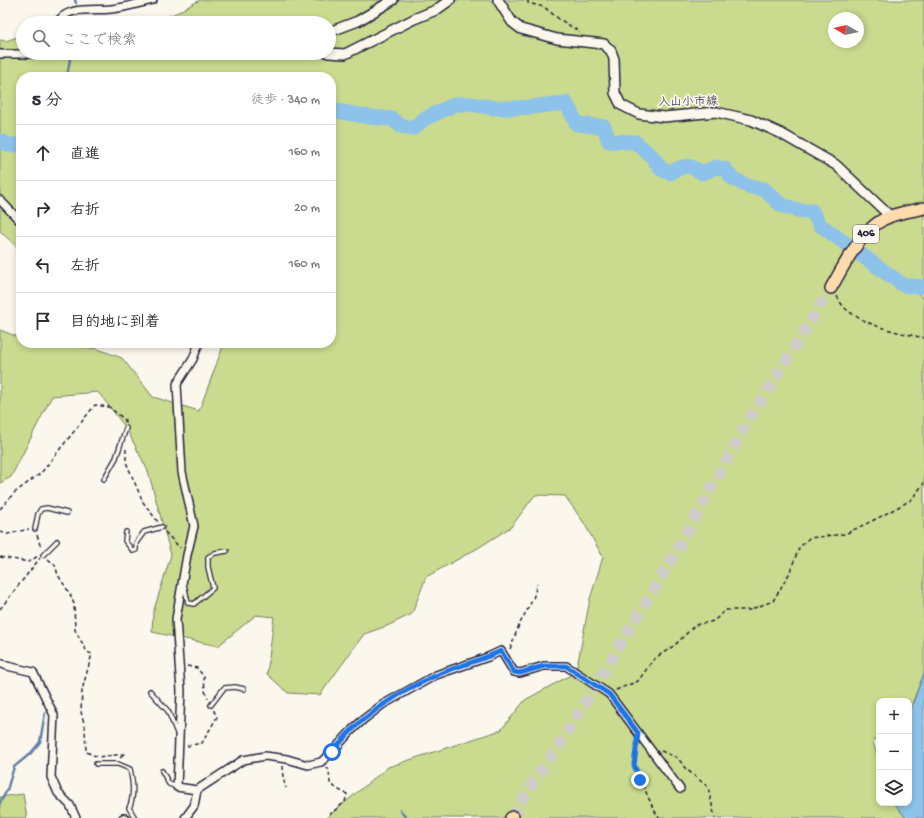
<!DOCTYPE html>
<html lang="ja">
<meta charset="utf-8">
<style>
:root{--surface:#fff;--page:#f7f7f7;--text:#2b2b33;--muted:#7c7c81;--line:#e1e1e2}
body{margin:0;font-family:"Gochi Hand","Klee One",sans-serif;background:var(--page);color:var(--text)}
.controls{position:absolute;right:12px;bottom:12px;display:grid;overflow:hidden;border-radius:8px;box-shadow:0 2px 6px #0003}
.controls button{width:36px;height:36px;display:grid;place-items:center;padding:0;border:0;border-bottom:1px solid var(--line);background:var(--surface);color:var(--text);font:20px sans-serif}
.compass{position:absolute;left:828px;top:12px;width:36px;height:36px;border-radius:50%;background:var(--surface);box-shadow:0 2px 6px #0003;rotate:279deg}
.stop{position:absolute;width:12px;height:12px;margin:-9px;border:3px solid #1a73e8;border-radius:50%;background:#fff}
.stop.end{background:#1a73e8;border-color:#fff;box-shadow:0 1px 4px #0008}
.list{margin:0;padding:0;list-style:none}
h2{display:flex;justify-content:space-between;align-items:center;height:52px;margin:0;padding:0 16px;font-size:17px}
h2 small{font-size:13px;font-weight:400;color:var(--muted)}
.list li{display:grid;grid-template-columns:26px 1fr auto;gap:12px;align-items:center;box-sizing:border-box;height:56px;padding:0 16px;border-top:1px solid var(--line)}
.list b{display:block;font-size:15px;white-space:nowrap}
.list em{font-size:13px;font-style:normal;color:var(--muted)}
.icon{flex:none;width:22px;height:22px;fill:none;stroke:currentColor;stroke-width:2;stroke-linecap:round;stroke-linejoin:round}
.map{position:relative;flex:none;width:924px;height:818px;overflow:hidden}
.search{position:absolute;background:var(--surface);box-shadow:0 2px 6px #0003;left:16px;top:16px;width:320px;height:44px;display:flex;align-items:center;gap:10px;box-sizing:border-box;padding:0 14px;border-radius:22px;color:var(--muted);font-size:15px}
.panel{position:absolute;background:var(--surface);box-shadow:0 2px 6px #0003;left:16px;top:72px;width:320px;height:276px;border-radius:16px}
.map>svg:first-child{display:block}
.green{fill:#cada8e;stroke:#767e64;fill-rule:evenodd}
.water{fill:#8dc2ea;stroke:#6282a4}
.lines{fill:none;stroke-linecap:round;stroke-linejoin:round}
.stream{stroke:#6282a4;stroke-width:2.5}
.river{stroke:#8dc2ea;stroke-width:15}
.trunk-tunnel{stroke:#d0ccc9;stroke-width:11;stroke-dasharray:11 5.5;stroke-linecap:butt}
.service-casing{stroke:#22223b;stroke-width:6}
.minor-casing{stroke:#22223b;stroke-width:10}
.secondary-casing{stroke:#22223b;stroke-width:12}
.trunk-casing{stroke:#22223b;stroke-width:14}
.path{stroke:#22223b;stroke-width:1.5;stroke-dasharray:4 3;stroke-linecap:butt}
.service{stroke:#fbf7ec;stroke-width:3.5}
.minor{stroke:#fbf7ec;stroke-width:7}
.secondary{stroke:#fbf7ec;stroke-width:9}
.trunk{stroke:#fedbac;stroke-width:11}
.route{stroke:#1a73e8;stroke-width:5}
.labels{text-anchor:middle;dominant-baseline:central;stroke-width:3.5;stroke-linejoin:round;paint-order:stroke}
.shield{fill:#fbf7ec;stroke:#636270;stroke-width:1}
.shield-label{font-size:11px;font-weight:bold;fill:#22223b}
.street-label{font-size:12px;fill:#22223b;stroke:#fbf7ec}
</style>
<div class="map">
<svg width="924" height="818" viewBox="0 0 924 818">
<rect width="100%" height="100%" fill="#fbf7ec"/>
<filter id="ink" filterUnits="userSpaceOnUse"><feTurbulence type="fractalNoise" baseFrequency=".025" numOctaves="2"/><feDisplacementMap in="SourceGraphic" scale="8" xChannelSelector="R" yChannelSelector="G"/><feConvolveMatrix kernelMatrix="1 2 1 2 8 2 1 2 1" color-interpolation-filters="sRGB"/></filter>
<g filter="url(#ink)">
<path class="green" d="M200 0H924V282L908 284 906 287 915 289 921 297H924V673L911 706 909 708V701H879V736L873 742 879 762V803H894L906 818H326L388 767 501 730 525 700 576 672 590 599 603 557 584 523 565 496 535 495 511 527 478 548 426 577 412 614 387 626 364 634 320 695 288 693 267 674 274 617 256 615 218 646 152 632 153 613 171 555 148 471 126 428 98 392 52 396 11 477 0 483V330L21 338V343H50L98 349 122 358 153 397 199 411 222 349 223 343H331V77H21V251L0 231V40L6 41 23 35V53H329V23H153L178 12ZM834 18H858V42H834Z
M23 794 27 818H0V797Z"/>
<path class="water" d="M924 673V818H906L894 803H909V708L912 706Z"/>
<g class="lines">
<path class="stream" d="M75 0 76 3
M76 23 77 18
M67 77 71 53
M0 803 7 790 14 767 31 753 40 742 45 713
M400 810 406 818"/>
<path class="river" d="M331 110 370 117 392 119 401 126 414 128 424 119 456 104H470L496 108H514L530 107 566 103 577 124 604 127 609 141 635 142 653 157 661 169 670 173C684 165 688 163 702 173L716 167 725 169 732 178 747 186 764 189 781 205 801 211H812L820 225 903 285 924 287
M0 141 10 145H21"/>
<path class="trunk-tunnel" d="M513 817 535 779 562 741 676 552 750 418 831 288"/>
<defs>
<path id="service" d="M104 479 116 458 126 428
M35 529 38 514 41 509 47 508 67 513
M126 532 125 541 133 551 136 550V543L144 532 162 527
M43 555 57 541
M184 584 188 603 194 604 213 588 208 567V557L215 553 227 551
M150 691 168 711 177 733
M211 705 224 688 235 687 244 689
M96 764H118L130 769C133 782 135 796 129 808L135 818
M162 771 169 784 177 787"/>
<path id="minor" d="M57 23C68 5 93 11 111 9 125 8 139 3 153 0
M0 54H49L51 53
M0 200 21 222
M0 663 7 666 33 672 54 715 51 777 58 793 70 805 76 818
M197 790 177 787 181 691 176 619 187 555 194 526 182 472 177 384 193 359 199 343
M123 818H125
M185 818 194 806 197 790 243 760 265 756 287 759 308 765 321 762 332 752 352 730 364 719 382 705 436 675 488 657 501 651 514 672 520 673 544 666H566L609 694 680 789"/>
<path id="secondary" d="M498 0 512 22 521 29 557 39 604 44 611 51 614 59 615 93 621 105 639 114 664 117 716 112 751 120 780 133 836 165 890 216
M329 32 358 21 393 0
M328 53 345 54 414 19 436 10 450 0"/>
<path id="trunk" d="M831 288C845 264 863 225 891 216 902 212 913 211 924 208
M511 818 513 817"/>
</defs>
<use href="#service" class="service-casing"/>
<use href="#minor" class="minor-casing"/>
<use href="#secondary" class="secondary-casing"/>
<use href="#trunk" class="trunk-casing"/>
<path class="path" d="M528 0V3L544 7 559 19 580 32
M837 296C839 300 842 306 846 309 867 327 898 332 924 338
M126 449V462L143 502 158 522
M0 509 14 493 41 473 95 405 109 407 125 420V423
M0 532 8 534 29 529
M165 532 180 548
M37 535 41 548
M0 557 29 562 38 556
M48 559 55 565 58 575 70 594 74 604 75 630 87 652 92 654 82 690 81 712 85 727 86 752 98 757 125 754 120 758
M0 609 40 558
M510 649 519 625 533 599 537 584
M187 666 197 668 204 677 205 691 208 698
M616 690 638 681 654 659 675 645 695 625 714 621 725 610H749L773 601 789 574 799 548 809 538 845 534 878 518 911 500 924 483
M637 745 634 765 653 808 659 818
M187 746 202 743 217 717 213 709
M661 751 678 758 685 768 708 787 715 818
M282 766 283 778 286 788
M326 767 329 770 330 783 337 789 347 794 345 802 330 814"/>
<use href="#service" class="service"/>
<use href="#minor" class="minor"/>
<use href="#secondary" class="secondary"/>
<use href="#trunk" class="trunk"/>
</g>
</g>
<g class="lines" filter="url(#ink)">
<path class="route" d="M332 752C342 741 352 728 364 719 385 702 410 687 435 676 456 666 480 661 501 651L514 672 520 673 544 666H566L609 694 638 733 634 765 640 780"/>
</g>
<g class="labels">
<rect class="shield" x="853" y="225" width="26" height="18" rx="3"/>
<g class="shield-label">
<text x="866" y="234">406</text>
</g>
<g class="street-label">
<text transform="translate(688 103) rotate(-1)">入山小市線</text>
</g>
</g>
</svg>
<div class="controls">
<button>+</button>
<button>−</button>
<button><svg class="icon" aria-label="layers" viewBox="0 0 24 24"><path d="M12 4l9 5-9 5-9-5zM3 14l9 5 9-5"/></svg></button>
</div>
<svg class="compass" viewBox="-18 -18 36 36"><path d="M0-13l5 13h-10z" fill="#e53935"/><path d="M0 13l5-13h-10z" fill="#7c7c81"/></svg>
<div class="stop" style="left:332px;top:752px"></div>
<div class="stop end" style="left:640px;top:780px"></div>
<div class="search"><svg class="icon" aria-label="search" viewBox="0 0 24 24"><circle cx="10" cy="10" r="6"/><path d="M15 15l6 6"/></svg>ここで検索</div>
<section class="panel">
<h2>5 分<small>徒歩 · 340 m</small></h2>
<ul class="list">
<li><svg class="icon" aria-label="ahead" viewBox="0 0 24 24"><path d="M12 20V5M6 11l6-6 6 6"/></svg><div><b>直進</b></div><em>160 m</em></li>
<li><svg class="icon" aria-label="right" viewBox="0 0 24 24"><path d="M7 20v-9h11M14 6l5 5-5 5"/></svg><div><b>右折</b></div><em>20 m</em></li>
<li><svg class="icon" aria-label="left" viewBox="0 0 24 24"><path d="M17 20v-9H6M10 6l-5 5 5 5"/></svg><div><b>左折</b></div><em>160 m</em></li>
<li><svg class="icon" aria-label="arrive" viewBox="0 0 24 24"><path d="M6 21V4h12l-3 4 3 4H6"/></svg><div><b>目的地に到着</b></div></li>
</ul>
</section>
</div>
